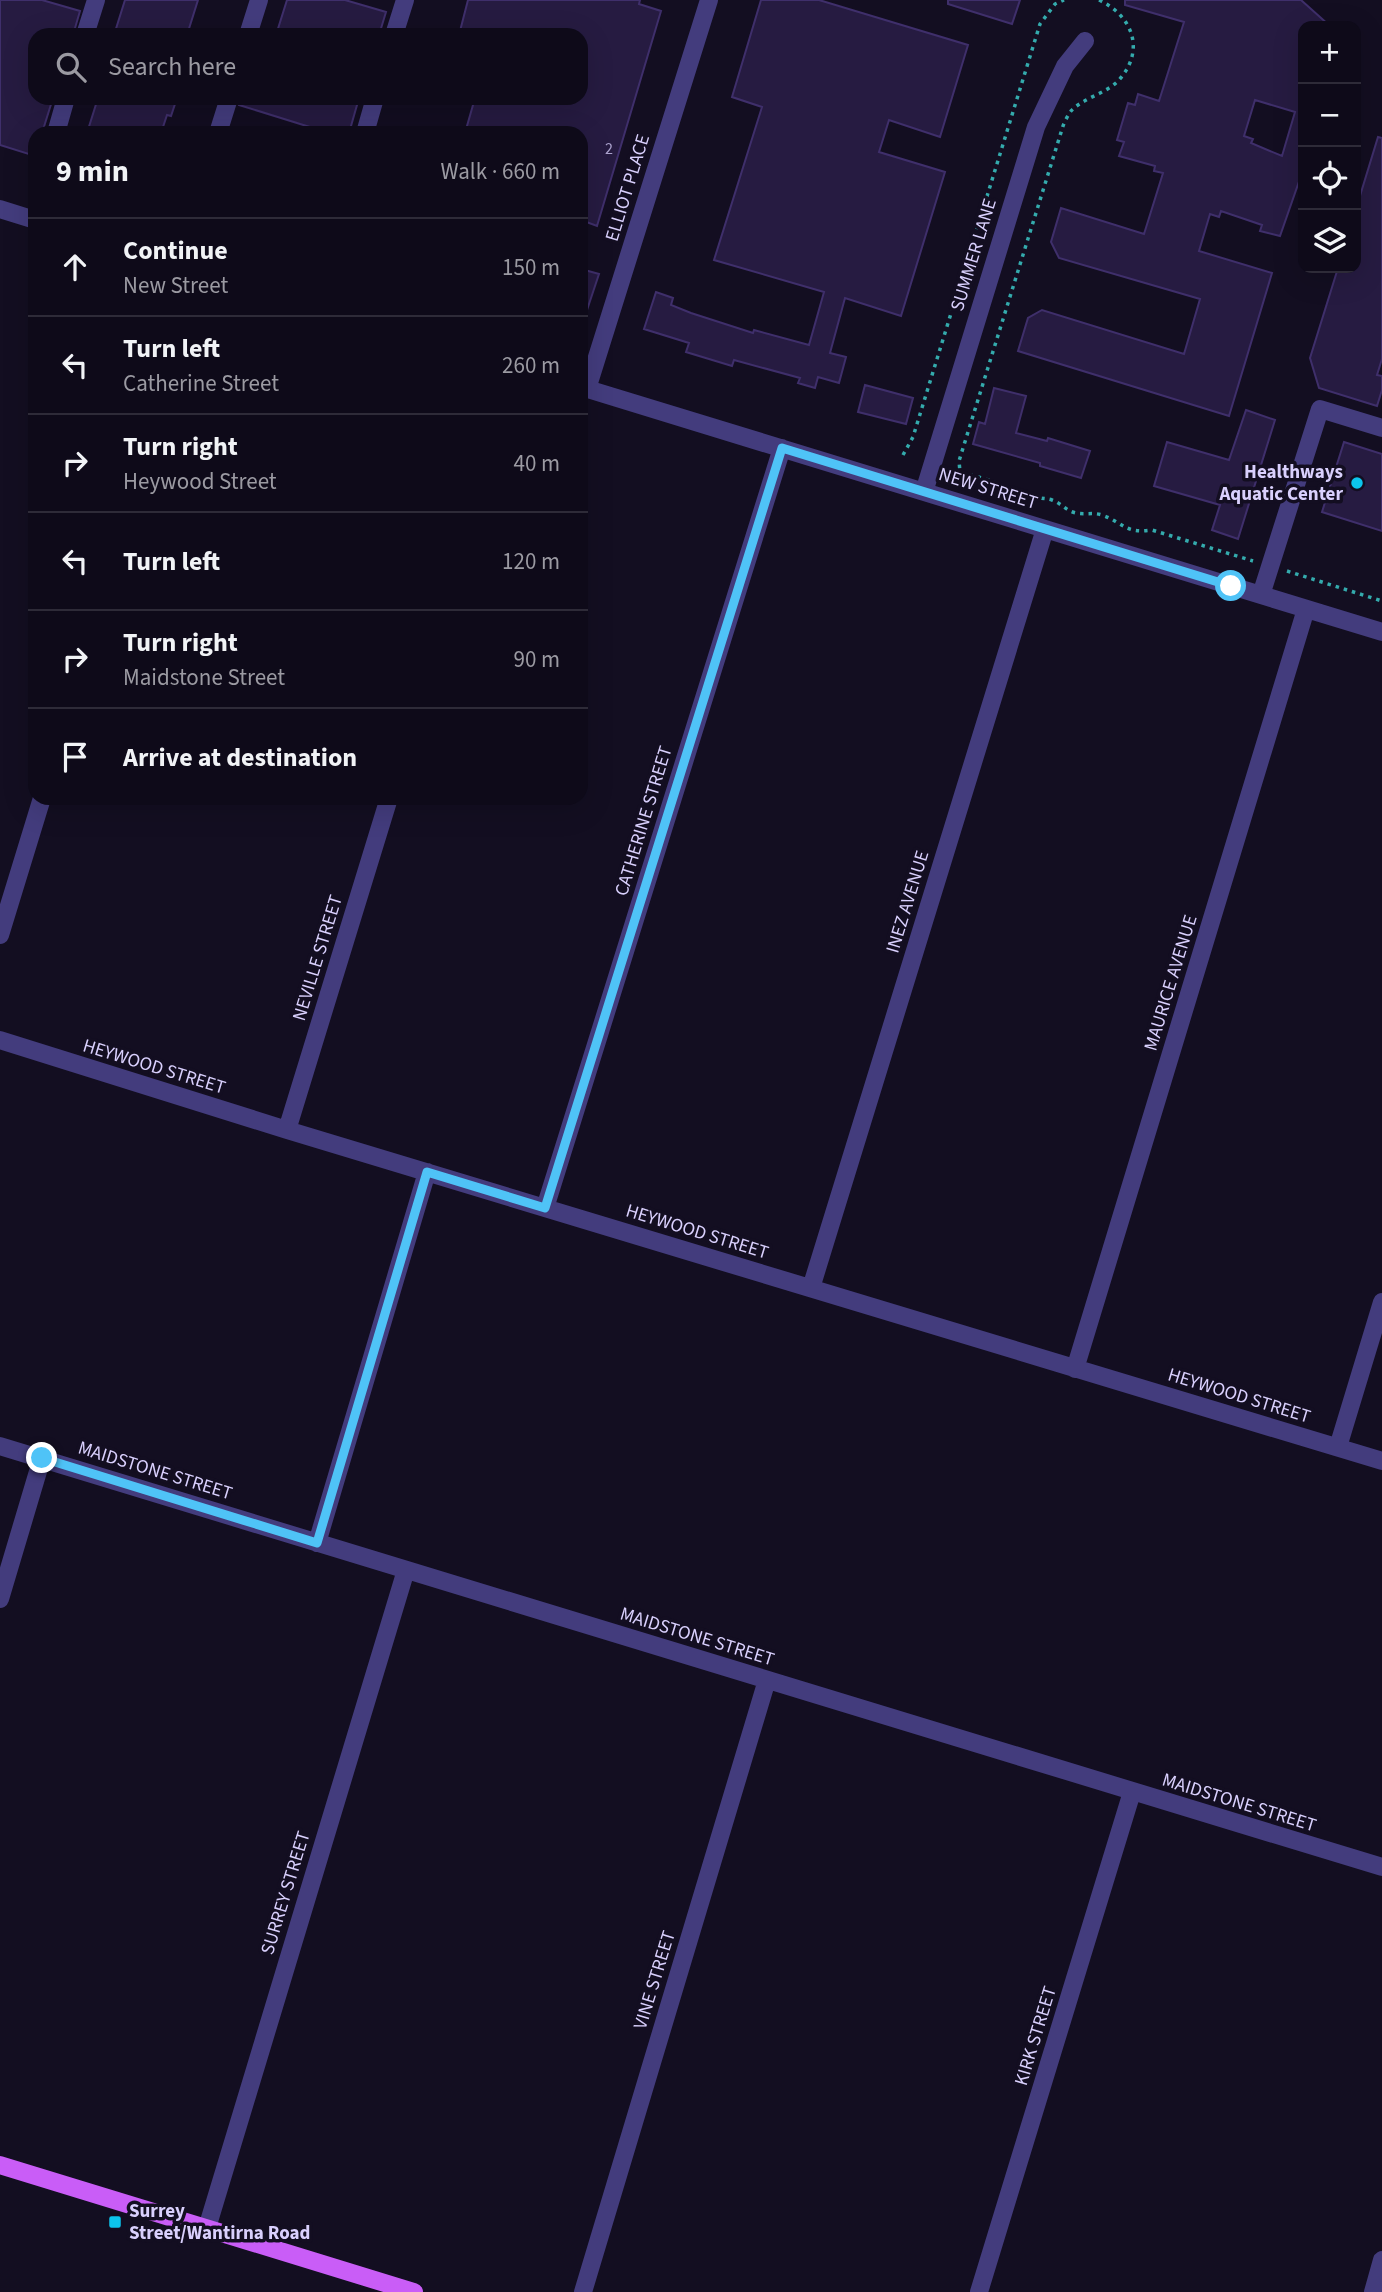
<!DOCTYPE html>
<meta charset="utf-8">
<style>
:root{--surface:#0e0a19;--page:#1c1826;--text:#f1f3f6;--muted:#9b9aa2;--line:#2e2b38}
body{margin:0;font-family:"Source Sans 3",sans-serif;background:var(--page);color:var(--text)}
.controls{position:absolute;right:21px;top:21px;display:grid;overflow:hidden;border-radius:14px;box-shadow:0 7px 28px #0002}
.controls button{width:63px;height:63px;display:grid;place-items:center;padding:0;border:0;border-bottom:2px solid var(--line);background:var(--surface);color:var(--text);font:35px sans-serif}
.stop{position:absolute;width:21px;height:21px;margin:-16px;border:5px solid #4fc3f7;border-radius:50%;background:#fff}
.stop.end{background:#4fc3f7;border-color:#fff;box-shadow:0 2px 7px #0008}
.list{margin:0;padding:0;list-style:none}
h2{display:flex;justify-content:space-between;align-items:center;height:91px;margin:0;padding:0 28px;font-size:30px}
h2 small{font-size:23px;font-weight:400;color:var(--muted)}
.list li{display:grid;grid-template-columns:46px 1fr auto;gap:21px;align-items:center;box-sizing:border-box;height:98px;padding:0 28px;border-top:2px solid var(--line)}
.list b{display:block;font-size:26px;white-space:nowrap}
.list p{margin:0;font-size:23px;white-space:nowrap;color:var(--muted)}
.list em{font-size:23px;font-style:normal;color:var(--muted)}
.icon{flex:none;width:38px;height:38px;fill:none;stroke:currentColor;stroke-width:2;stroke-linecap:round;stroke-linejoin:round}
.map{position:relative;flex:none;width:1382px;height:2292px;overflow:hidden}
.search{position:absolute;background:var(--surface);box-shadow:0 7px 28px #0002;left:28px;top:28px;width:560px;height:77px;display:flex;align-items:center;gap:18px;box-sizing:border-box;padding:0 24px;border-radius:21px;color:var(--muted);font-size:26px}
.panel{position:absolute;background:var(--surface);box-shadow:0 7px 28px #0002;left:28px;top:126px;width:560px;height:679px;border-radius:21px}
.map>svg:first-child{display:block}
.building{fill:#261b41;stroke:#3f2f6b;stroke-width:2;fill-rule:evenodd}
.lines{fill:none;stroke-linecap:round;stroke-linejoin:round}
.path{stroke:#34abad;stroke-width:3.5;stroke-dasharray:3.5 5;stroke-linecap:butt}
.minor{stroke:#433c7d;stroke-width:18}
.major{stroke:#c95df7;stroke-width:18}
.route{stroke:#4fc3f7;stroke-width:9}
.poi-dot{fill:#0cc5ed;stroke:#130e21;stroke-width:2.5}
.labels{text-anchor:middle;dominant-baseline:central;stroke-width:7;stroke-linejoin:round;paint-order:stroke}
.number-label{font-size:16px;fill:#aca3ce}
.street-label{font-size:19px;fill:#d9d0fd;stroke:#130e21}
.poi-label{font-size:19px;font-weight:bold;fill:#d9d0fd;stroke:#130e21;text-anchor:end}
</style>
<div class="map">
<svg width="1382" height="2292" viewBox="0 0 1382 2292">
<rect width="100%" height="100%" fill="#130e21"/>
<path class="building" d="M0 0H42L80 11 73 35H35V98H53L42 133H35V156L0 145Z
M125 0H198L187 35H114Z
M287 0H345L386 12 379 35H276Z
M468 0H640L639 4 661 11 597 226 581 220V133H465L475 98H581V35H459Z
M761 0H819L968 45 940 137 889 120 879 152 945 172 901 316 845 298 830 353 846 357 839 383 818 377 815 388 798 383 800 378 734 360 732 366 686 352 689 343 644 329 656 292 673 298 671 305 691 313 753 333 754 330 809 345 824 292 714 260 762 107 732 97Z
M948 0H1020L1012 24 948 4Z
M1125 0H1301L1330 26H1303V170L1280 236 1260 231 1262 225 1221 211 1219 217 1210 214 1199 251 1272 273 1229 416 1018 351 1028 318 1042 310 1184 354 1200 299 1059 258 1051 242 1061 208 1144 234 1163 173 1154 171 1155 166 1119 156 1124 142 1117 140 1128 103 1135 105 1138 94 1159 101 1184 22 1125 5ZM1255 100 1295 112 1282 156 1251 143 1253 139 1244 136Z
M98 98H177L171 116 167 115 161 133H87Z
M240 98H359L349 133H329L239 105Z
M1378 137 1382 138V359L1377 375 1382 376V390L1377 406 1319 388 1310 358 1338 268H1356V209Z
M581 269 599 274 584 319H581Z
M865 385 913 398 906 424 858 412Z
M994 388 1026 396 1016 433 1047 441 1048 438 1090 451 1081 478 1040 466V463L973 444 979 422 985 424Z
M1246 410 1275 420 1238 539 1212 530 1220 505 1154 486 1167 442 1229 460Z
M1344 442 1382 454V531L1322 512Z"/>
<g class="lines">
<path class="path" d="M1099 0C1133 16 1146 51 1118 81 1105 94 1083 98 1071 111 1068 115 1065 121 1063 126L959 461 960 472C973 476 990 479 1002 486 1009 490 1016 495 1026 497 1035 499 1043 497 1052 500 1061 503 1066 511 1076 513 1085 515 1093 512 1102 515 1124 523 1125 534 1152 530L1253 561
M903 455 913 437 1040 24 1055 4 1064 0
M1287 571 1382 601"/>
<path class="minor" d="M85 35 96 0
M248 35 259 0
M394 35 405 0
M56 133 66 98
M218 133 229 98
M365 133 375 98
M0 209 35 220
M581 387 1382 632
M587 389 709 0
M924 492 1036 127 1065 66 1085 41
M1261 595 1320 409 1382 428
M0 935 42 798
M0 1040 287 1130 1382 1461
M287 1130 389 798
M545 1208 782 448
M811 1288 1045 529
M1075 1369 1306 609
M0 1446 1382 1867
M1338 1447 1382 1302
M317 1543 427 1172
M0 1599 42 1458
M207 2228 406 1570
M583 2292 767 1680
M979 2292 1132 1792
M1373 2292 1382 2260"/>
<path class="major" d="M0 2165 414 2292"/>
</g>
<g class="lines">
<path class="route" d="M42 1458 317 1543 427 1172 545 1208 782 448 1231 586"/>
</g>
<g class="poi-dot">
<circle cx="1357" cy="483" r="7"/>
<rect x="108" y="2215" width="14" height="14" rx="3.5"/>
</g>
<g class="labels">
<g class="number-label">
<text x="609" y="149">2</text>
</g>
<g class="street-label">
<text transform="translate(628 188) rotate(-73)">ELLIOT PLACE</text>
<text transform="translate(974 255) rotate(-73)">SUMMER LANE</text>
<text transform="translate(988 489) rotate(17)">NEW STREET</text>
<text transform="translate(644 821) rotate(-73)">CATHERINE STREET</text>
<text transform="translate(908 902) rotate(-73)">INEZ AVENUE</text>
<text transform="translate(318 958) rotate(-73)">NEVILLE STREET</text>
<text transform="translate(1171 983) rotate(-73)">MAURICE AVENUE</text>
<text transform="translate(154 1067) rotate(17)">HEYWOOD STREET</text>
<text transform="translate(697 1232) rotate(17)">HEYWOOD STREET</text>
<text transform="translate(1239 1396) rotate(17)">HEYWOOD STREET</text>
<text transform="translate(155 1471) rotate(17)">MAIDSTONE STREET</text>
<text transform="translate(697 1637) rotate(17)">MAIDSTONE STREET</text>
<text transform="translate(1239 1803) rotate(17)">MAIDSTONE STREET</text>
<text transform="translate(286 1893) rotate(-73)">SURREY STREET</text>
<text transform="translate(655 1980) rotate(-73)">VINE STREET</text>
<text transform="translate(1036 2036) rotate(-73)">KIRK STREET</text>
</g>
<g class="poi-label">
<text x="1343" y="472">Healthways<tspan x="1343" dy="22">Aquatic Center</tspan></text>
<text x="129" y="2211" text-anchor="start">Surrey<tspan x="129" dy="22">Street/Wantirna Road</tspan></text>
</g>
</g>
</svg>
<div class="controls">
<button>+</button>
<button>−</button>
<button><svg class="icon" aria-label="locate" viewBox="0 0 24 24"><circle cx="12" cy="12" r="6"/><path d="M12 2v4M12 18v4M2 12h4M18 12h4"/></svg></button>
<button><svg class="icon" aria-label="layers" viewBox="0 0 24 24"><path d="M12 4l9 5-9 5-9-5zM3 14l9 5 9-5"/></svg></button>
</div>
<div class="stop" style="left:1231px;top:586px"></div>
<div class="stop end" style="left:42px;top:1458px"></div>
<div class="search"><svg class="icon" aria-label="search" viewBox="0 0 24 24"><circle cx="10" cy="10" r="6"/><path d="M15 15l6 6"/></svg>Search here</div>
<section class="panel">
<h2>9 min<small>Walk · 660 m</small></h2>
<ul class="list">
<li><svg class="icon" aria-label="ahead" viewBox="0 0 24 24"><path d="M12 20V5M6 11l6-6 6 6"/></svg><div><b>Continue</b><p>New Street</p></div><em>150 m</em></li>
<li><svg class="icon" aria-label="left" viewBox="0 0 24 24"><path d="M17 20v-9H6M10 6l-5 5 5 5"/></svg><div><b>Turn left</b><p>Catherine Street</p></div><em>260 m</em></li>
<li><svg class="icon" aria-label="right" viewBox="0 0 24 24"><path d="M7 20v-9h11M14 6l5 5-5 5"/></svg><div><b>Turn right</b><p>Heywood Street</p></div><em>40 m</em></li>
<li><svg class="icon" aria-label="left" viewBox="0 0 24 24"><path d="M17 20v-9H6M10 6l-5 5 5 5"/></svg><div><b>Turn left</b></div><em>120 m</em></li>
<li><svg class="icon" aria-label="right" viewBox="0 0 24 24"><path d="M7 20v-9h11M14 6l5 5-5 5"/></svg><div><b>Turn right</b><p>Maidstone Street</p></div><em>90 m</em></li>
<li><svg class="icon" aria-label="arrive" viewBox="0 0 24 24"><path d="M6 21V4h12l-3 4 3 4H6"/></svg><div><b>Arrive at destination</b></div></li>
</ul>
</section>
</div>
